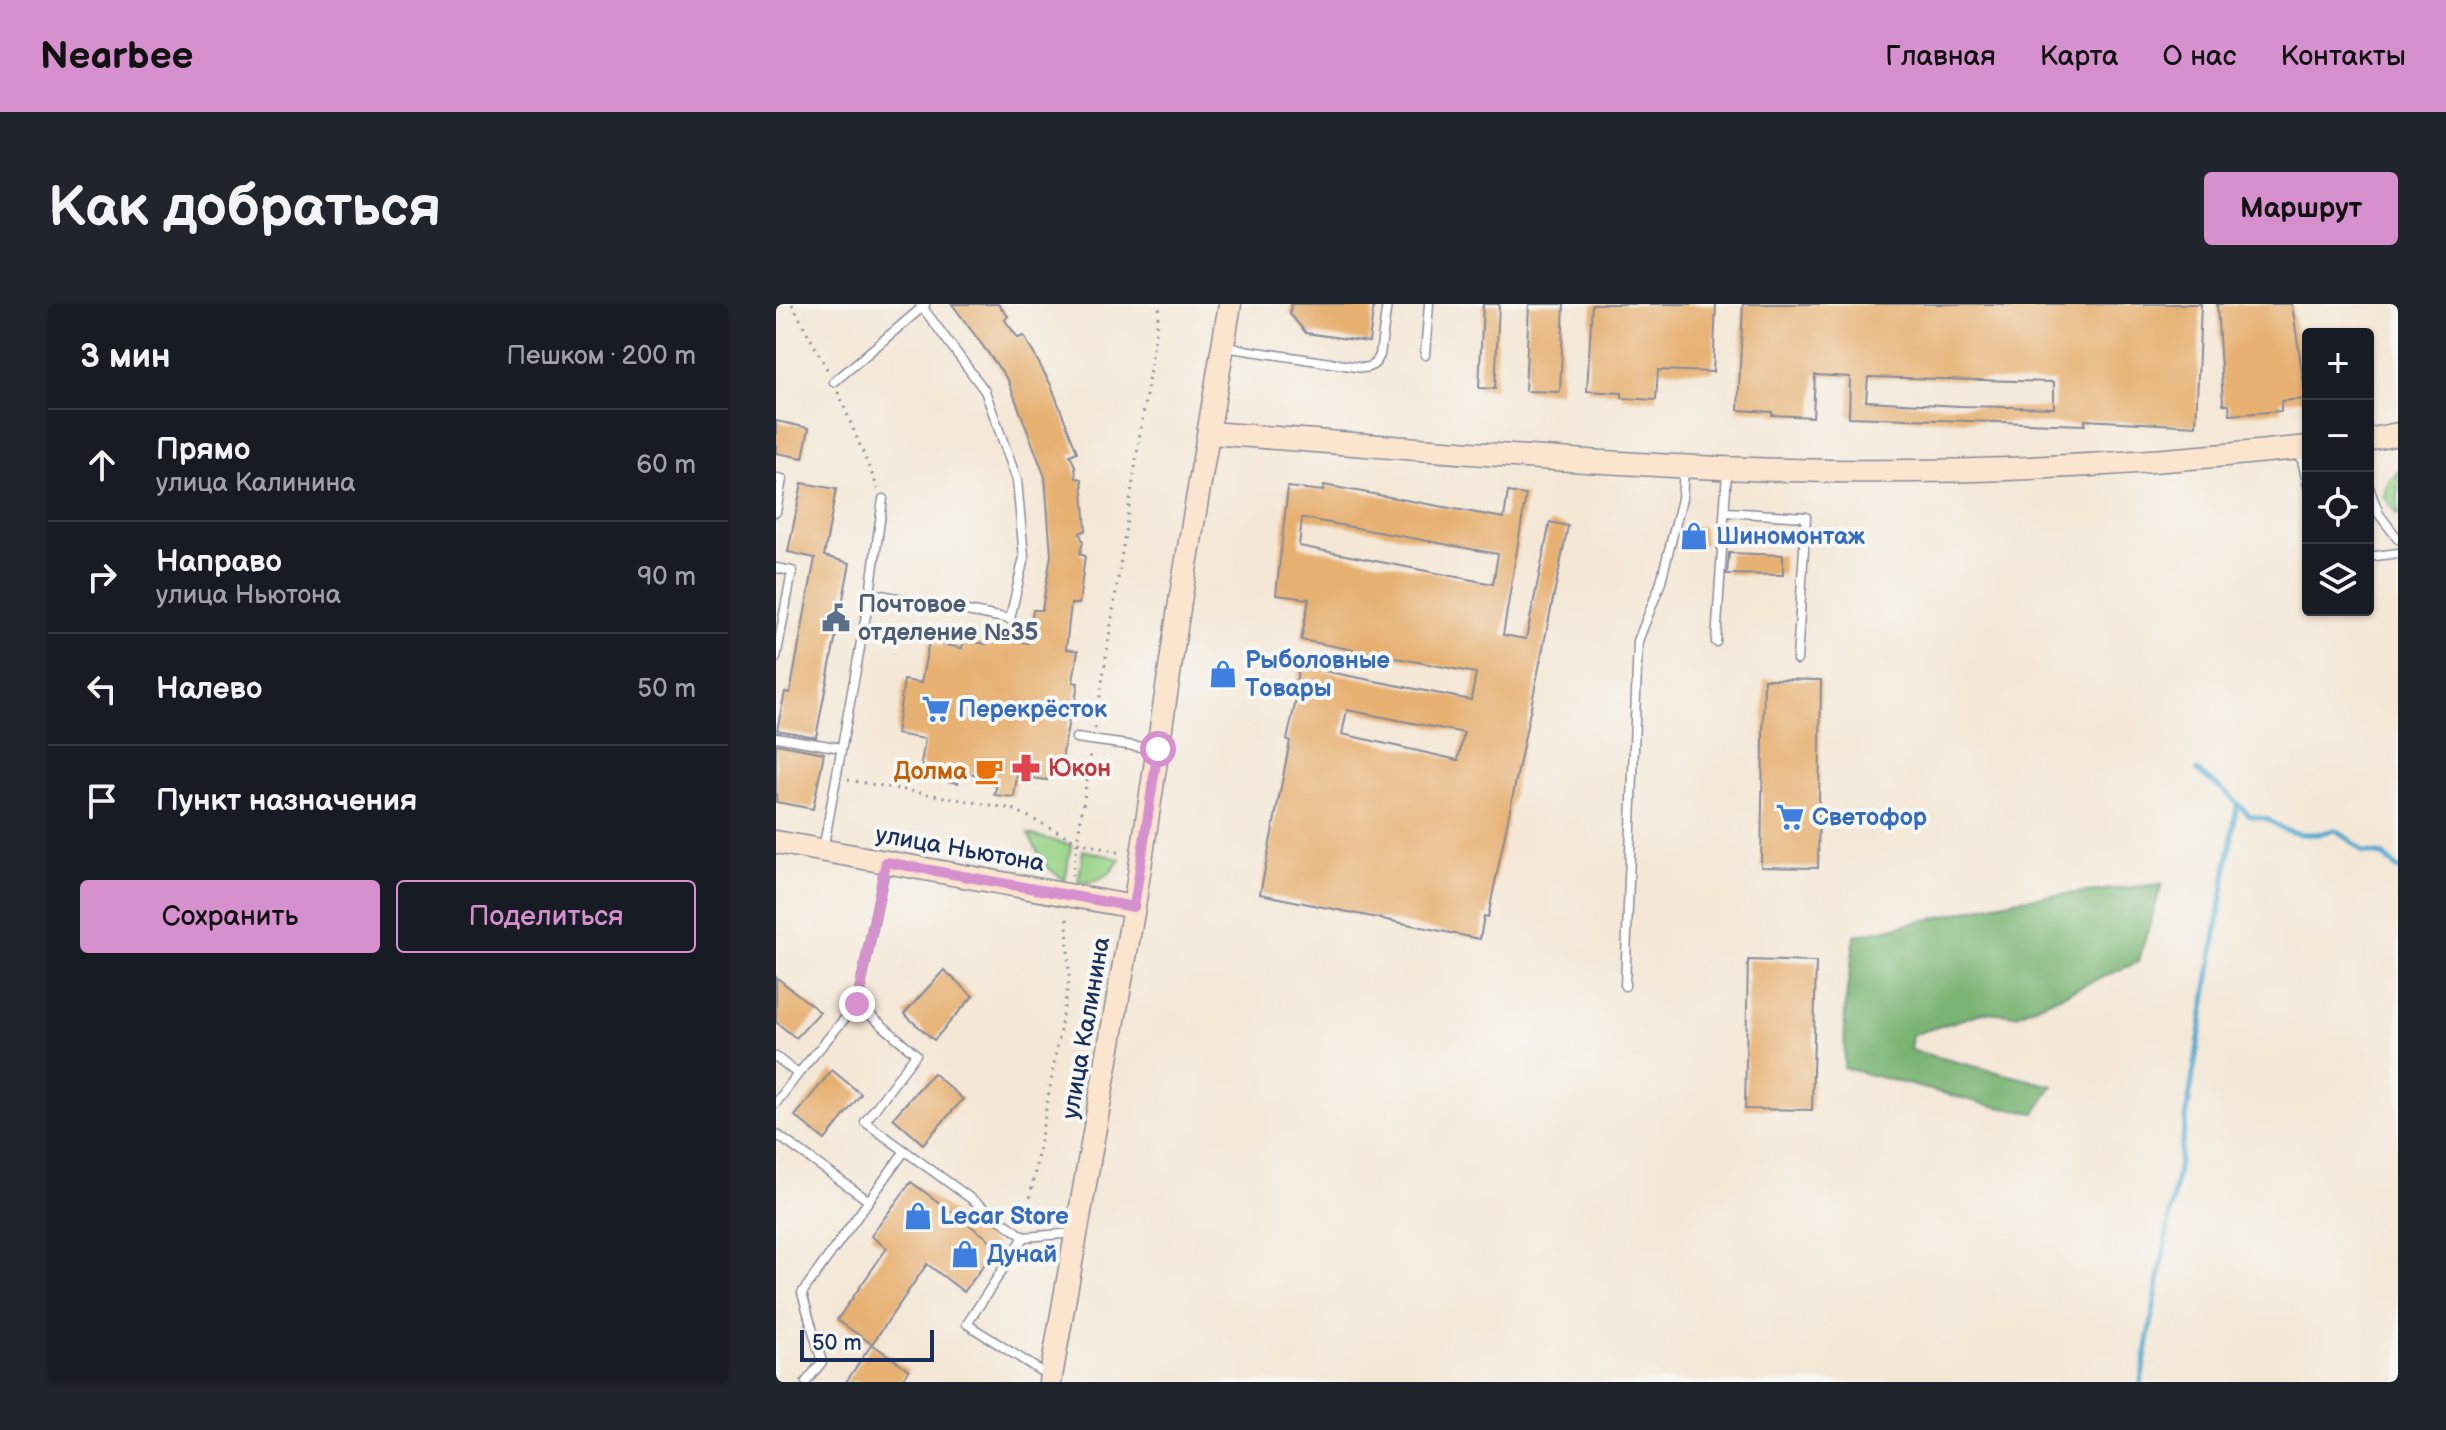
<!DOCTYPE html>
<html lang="ru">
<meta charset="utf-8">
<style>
:root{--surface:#171b24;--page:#20242c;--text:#f1f3f6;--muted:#9ea1a6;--line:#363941;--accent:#d690ce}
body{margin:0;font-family:"Balsamiq Sans",sans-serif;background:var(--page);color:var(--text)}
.controls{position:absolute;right:24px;top:24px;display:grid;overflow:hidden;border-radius:8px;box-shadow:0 2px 6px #0004}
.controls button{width:72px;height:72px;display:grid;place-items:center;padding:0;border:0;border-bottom:2px solid var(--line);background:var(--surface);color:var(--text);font:40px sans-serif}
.scale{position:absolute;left:24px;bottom:20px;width:134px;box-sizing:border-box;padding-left:8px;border:4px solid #1b2f5e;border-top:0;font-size:22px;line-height:28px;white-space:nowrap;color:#1b2f5e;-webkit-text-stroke:6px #f6f6f2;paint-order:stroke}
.stop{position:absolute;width:24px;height:24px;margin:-18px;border:6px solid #d690ce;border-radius:50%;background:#fff}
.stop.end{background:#d690ce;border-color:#fff;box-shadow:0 2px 8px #0008}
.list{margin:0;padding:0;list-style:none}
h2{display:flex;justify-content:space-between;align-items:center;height:104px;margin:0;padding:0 32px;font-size:34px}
h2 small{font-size:26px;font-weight:400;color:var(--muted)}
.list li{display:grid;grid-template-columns:52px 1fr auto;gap:24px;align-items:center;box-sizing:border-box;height:112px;padding:0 32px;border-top:2px solid var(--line)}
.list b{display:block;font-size:30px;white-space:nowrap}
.list p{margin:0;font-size:26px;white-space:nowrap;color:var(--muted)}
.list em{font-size:26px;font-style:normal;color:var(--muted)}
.actions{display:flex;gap:16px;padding:24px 32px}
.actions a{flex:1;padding:18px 0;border:2px solid var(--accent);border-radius:8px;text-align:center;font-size:28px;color:var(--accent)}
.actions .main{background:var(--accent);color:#111}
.icon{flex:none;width:44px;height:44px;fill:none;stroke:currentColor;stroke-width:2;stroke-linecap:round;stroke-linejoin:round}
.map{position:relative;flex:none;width:1622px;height:1078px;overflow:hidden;border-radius:8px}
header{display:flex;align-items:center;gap:48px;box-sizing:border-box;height:112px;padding:0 40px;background:var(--accent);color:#111}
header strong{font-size:38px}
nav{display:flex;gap:44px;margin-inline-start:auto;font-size:28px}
.intro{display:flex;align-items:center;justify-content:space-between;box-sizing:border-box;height:192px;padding:0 48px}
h1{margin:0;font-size:56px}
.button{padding:20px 36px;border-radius:8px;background:var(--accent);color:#111;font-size:28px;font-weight:700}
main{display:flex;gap:48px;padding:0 48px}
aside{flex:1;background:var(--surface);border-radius:8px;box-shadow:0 2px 6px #0004}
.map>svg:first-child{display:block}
.green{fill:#98d386;stroke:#5a8172;stroke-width:2}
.forest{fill:#7ab573;stroke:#4a7268;stroke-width:2}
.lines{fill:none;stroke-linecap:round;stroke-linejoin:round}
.stream{stroke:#51a9ce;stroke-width:5}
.building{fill:#e7b172;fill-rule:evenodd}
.lane-casing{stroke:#888b9a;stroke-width:11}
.secondary-casing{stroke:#888b9a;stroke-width:25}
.path{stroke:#888b9a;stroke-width:3;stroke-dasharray:2 6;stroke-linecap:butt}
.lane{stroke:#fff;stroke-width:8}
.secondary{stroke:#fbe5cf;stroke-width:22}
.route{stroke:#d690ce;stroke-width:10}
.labels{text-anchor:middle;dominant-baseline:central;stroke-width:8;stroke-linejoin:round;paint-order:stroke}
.shop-label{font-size:24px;font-weight:bold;fill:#366cbe;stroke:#f6f6f2;text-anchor:start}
.service-label{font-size:24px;font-weight:bold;fill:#4e5e75;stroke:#f6f6f2;text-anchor:start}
.health-label{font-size:24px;font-weight:bold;fill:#be3a42;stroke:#f6f6f2;text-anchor:start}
.food-label{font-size:24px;font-weight:bold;fill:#c56008;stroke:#f6f6f2;text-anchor:end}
.street-label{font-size:24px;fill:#1b2f5e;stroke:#f6f6f2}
</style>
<header>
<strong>Nearbee</strong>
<nav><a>Главная</a><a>Карта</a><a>О нас</a><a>Контакты</a></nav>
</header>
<div class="intro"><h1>Как добраться</h1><a class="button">Маршрут</a></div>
<main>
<aside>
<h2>3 мин<small>Пешком · 200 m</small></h2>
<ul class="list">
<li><svg class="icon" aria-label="ahead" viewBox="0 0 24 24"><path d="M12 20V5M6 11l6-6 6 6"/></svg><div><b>Прямо</b><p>улица Калинина</p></div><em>60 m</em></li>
<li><svg class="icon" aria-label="right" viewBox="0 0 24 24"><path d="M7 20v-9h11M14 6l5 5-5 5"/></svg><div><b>Направо</b><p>улица Ньютона</p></div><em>90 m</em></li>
<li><svg class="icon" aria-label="left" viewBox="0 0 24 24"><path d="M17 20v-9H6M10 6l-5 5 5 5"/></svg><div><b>Налево</b></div><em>50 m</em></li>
<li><svg class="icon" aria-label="arrive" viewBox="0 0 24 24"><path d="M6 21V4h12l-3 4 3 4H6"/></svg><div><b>Пункт назначения</b></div></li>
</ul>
<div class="actions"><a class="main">Сохранить</a><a>Поделиться</a></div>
</aside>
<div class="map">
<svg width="1622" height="1078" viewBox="0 0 1622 1078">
<rect width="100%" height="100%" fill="#f6f6f2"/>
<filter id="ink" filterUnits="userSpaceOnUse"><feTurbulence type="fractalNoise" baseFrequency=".0125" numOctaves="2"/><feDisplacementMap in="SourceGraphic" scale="16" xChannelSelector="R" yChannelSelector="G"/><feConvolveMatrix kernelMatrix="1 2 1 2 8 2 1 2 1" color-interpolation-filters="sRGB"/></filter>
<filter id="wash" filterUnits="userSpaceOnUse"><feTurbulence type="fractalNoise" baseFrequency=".006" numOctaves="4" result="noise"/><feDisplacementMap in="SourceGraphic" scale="32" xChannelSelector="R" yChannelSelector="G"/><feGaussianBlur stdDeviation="1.8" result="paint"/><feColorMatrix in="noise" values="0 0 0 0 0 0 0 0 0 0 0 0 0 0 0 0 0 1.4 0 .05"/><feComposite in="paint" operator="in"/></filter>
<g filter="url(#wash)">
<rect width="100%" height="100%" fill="#f4e7d6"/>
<path class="green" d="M1622 167V211H1621L1608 192 1613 177Z
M252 530 295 541 289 577 270 562Z
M307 546 344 555C335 572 322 580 302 579Z"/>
<path class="forest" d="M1386 580 1362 658 1240 711 1209 708 1136 731 1134 746 1277 782 1259 809 1221 803 1068 764 1069 701 1079 632 1243 595Z"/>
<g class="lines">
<path class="stream" d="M1421 467 1449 487 1474 512 1491 515 1507 525 1523 530H1542L1559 526 1574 536 1587 548 1606 551 1622 565
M1365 1078 1399 882 1461 500"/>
</g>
<g id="blocks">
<path class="building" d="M176 0H222L232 12 229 16 242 34 248 32 275 81 301 148 294 151 299 162 300 174 306 175 310 226 304 229 307 238 304 250 309 252 303 300H295L290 345 302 347 297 378 302 379 299 399 296 398 285 461 273 459 271 476 241 472 238 493 218 491 221 481H216L219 473 184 468 182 479 166 476 167 471 153 469 145 459 149 435 120 430 128 376 145 379 153 338 186 344 188 336 210 340 212 332 252 339 257 306H266L275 251 269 173 232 76Z
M515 0H598L593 38 530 29 514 10Z
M707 0H723L719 85 703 84Z
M753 0H788L784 88 749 87Z
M816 0H940L937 68 882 66 880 96 846 94V89L811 87Z
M967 0H1425L1420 122 1309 116V121L1073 113 1074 73 1039 71 1037 113 996 111V108L962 106ZM1092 73 1278 78V104L1184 102 1090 97Z
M1441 0H1516L1530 95 1505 97V107L1454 111 1453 101 1447 100Z
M0 117 33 124 27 154 0 149Z
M26 179 60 185 48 252 74 259 40 433 1 426 9 388 14 389 39 254 12 248Z
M548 181 728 214 732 188 750 191 727 331 750 335 774 218 792 222 712 613 708 612 704 635 484 590 514 437 511 436 520 396 517 395 523 362 695 396 700 369 525 336 533 295 500 291 512 183 547 187ZM526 214 722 250 717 280 523 242ZM571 406 688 429 682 456 566 430Z
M927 222 929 240 909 242 907 224Z
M953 249 1007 251V271L951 270Z
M988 375 1045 376 1042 564 985 563Z
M0 440 48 449 37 505 0 498Z
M972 656 1040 658 1036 806 969 805Z
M168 666 197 692 158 736 128 710Z
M0 673 44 708 20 734 0 718Z
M56 766 85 790 49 836 19 812Z
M157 769 187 795 147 840 117 814Z
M135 878 222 942 188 988 151 960 96 1040 61 1016 111 944 95 932Z
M96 1040 133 1066 124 1078H70Z"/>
</g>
</g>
<g filter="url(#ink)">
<use href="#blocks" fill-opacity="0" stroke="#888b9a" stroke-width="2"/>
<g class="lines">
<defs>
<path id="lane" d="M448 43 588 64C597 62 600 60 604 51L611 0
M649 51 653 0
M58 78 149 1
M1523 144 1532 182
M0 174 6 175 0 208
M1592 181 1603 210 1622 235
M949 208 1030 213 1021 356
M1592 253 1622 249
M0 264 16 267 0 354
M94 289 234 315 248 253 241 176 209 87 144 0
M940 338 951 168
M0 433 65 444
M300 434 381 445
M47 546 94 289 107 195
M110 559 81 700 140 750 89 818 248 933 300 929
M849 682 862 337 884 281 906 195 908 166
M0 753 22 770 0 799
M22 770 81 700
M0 830 93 897
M248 933 191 1020 271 1071
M30 1078 46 1058 26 989 128 848"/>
<path id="secondary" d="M433 129C640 144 847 164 1055 167 1214 169 1374 160 1532 143
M1592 136 1622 130
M0 538 358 603
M274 1078 358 603 405 291 454 0"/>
</defs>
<use href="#lane" class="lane-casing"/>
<use href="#secondary" class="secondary-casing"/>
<path class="path" d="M16 0 52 67
M62 88 102 185
M319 425 384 0
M72 476 237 505 302 538 345 549
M296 572 315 449
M250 917 293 676 291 613"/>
<use href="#lane" class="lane"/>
<use href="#secondary" class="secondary"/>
</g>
</g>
<g class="lines" filter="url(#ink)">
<path class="route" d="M81 700 110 558 358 603 382 445"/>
</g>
<defs>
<symbol id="shop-bare" viewBox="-9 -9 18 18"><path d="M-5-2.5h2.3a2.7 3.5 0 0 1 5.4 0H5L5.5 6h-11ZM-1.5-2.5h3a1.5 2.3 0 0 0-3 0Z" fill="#3f7fe0" stroke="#f6f6f2" stroke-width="2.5" paint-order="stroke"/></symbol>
<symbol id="civic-bare" viewBox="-9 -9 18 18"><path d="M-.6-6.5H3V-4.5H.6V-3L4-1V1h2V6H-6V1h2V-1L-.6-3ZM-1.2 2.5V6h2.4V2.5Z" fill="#5c6f8a" stroke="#f6f6f2" stroke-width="2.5" paint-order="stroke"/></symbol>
<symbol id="supermarket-bare" viewBox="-9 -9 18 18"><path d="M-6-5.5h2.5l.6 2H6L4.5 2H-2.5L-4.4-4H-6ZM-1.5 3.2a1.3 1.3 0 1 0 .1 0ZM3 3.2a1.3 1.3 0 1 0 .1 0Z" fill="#3f7fe0" stroke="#f6f6f2" stroke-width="2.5" paint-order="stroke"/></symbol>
<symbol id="pharmacy-bare" viewBox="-9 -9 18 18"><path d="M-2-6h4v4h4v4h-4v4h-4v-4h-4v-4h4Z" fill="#e0444e" stroke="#f6f6f2" stroke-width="2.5" paint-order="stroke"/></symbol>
<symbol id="cafe-bare" viewBox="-9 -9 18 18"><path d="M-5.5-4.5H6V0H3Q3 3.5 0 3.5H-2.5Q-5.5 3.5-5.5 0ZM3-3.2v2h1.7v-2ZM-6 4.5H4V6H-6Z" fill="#e8710a" stroke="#f6f6f2" stroke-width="2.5" paint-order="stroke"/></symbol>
</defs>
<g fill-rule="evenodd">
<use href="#shop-bare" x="898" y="212" width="40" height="40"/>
<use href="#civic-bare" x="40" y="294" width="40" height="40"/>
<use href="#shop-bare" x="427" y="350" width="40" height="40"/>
<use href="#supermarket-bare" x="140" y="385" width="40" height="40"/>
<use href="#pharmacy-bare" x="230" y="444" width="40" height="40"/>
<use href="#cafe-bare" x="193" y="447" width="40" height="40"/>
<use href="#supermarket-bare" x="994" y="493" width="40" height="40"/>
<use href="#shop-bare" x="122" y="892" width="40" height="40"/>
<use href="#shop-bare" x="169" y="930" width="40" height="40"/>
</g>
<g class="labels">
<g class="shop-label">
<text x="940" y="232">Шиномонтаж</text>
<text x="469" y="356">Рыболовные<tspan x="469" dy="28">Товары</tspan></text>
<text x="182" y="405">Перекрёсток</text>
<text x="1036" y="513">Светофор</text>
<text x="164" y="912">Lecar Store</text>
<text x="211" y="950">Дунай</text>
</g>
<g class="service-label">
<text x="82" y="300">Почтовое<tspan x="82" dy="28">отделение №35</tspan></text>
</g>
<g class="health-label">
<text x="272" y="464">Юкон</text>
</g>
<g class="food-label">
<text x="191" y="467">Долма</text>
</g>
<g class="street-label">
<text transform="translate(184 545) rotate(10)">улица Ньютона</text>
<text transform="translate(310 724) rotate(-80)">улица Калинина</text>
</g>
</g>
</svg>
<div class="controls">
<button>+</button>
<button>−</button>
<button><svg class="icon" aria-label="locate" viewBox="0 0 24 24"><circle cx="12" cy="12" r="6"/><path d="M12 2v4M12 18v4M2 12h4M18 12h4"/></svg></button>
<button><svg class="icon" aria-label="layers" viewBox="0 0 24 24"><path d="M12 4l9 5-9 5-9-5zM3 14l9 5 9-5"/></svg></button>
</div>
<div class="scale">50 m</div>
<div class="stop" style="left:382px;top:445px"></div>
<div class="stop end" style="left:81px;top:700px"></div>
</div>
</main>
